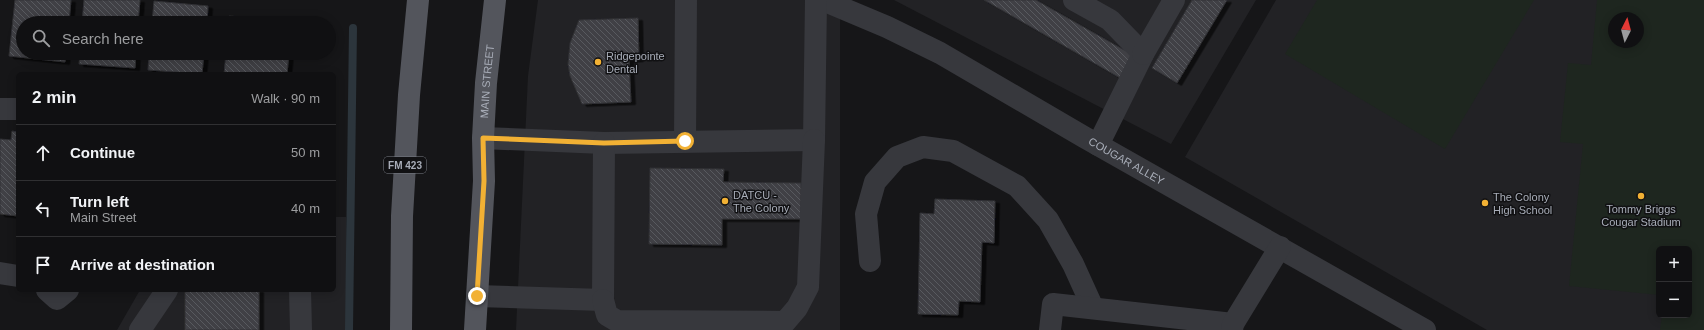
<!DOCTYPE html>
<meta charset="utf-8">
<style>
:root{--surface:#101012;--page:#1e1e20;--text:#f1f3f6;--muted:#9c9d9f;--line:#303032}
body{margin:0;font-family:Helvetica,sans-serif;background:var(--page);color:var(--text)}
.controls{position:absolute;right:12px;bottom:12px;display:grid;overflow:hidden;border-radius:6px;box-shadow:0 2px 10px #0003}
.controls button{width:36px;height:36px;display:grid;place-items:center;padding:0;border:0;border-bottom:1px solid var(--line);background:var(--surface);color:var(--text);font:20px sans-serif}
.compass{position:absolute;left:1608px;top:12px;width:36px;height:36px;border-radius:50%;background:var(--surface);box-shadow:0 2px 10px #0003;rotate:6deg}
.stop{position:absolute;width:12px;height:12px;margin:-9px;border:3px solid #f2b134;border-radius:50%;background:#fff}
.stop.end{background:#f2b134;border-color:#fff;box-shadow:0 1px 4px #0008}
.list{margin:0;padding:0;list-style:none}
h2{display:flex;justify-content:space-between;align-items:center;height:52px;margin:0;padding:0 16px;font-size:17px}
h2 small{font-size:13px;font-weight:400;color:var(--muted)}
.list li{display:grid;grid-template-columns:26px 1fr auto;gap:12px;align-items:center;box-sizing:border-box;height:56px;padding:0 16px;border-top:1px solid var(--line)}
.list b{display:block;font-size:15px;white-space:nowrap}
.list p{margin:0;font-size:13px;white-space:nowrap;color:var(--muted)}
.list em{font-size:13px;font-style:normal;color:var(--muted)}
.icon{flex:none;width:22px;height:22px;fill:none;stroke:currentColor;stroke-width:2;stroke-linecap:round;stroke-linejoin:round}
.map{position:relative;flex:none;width:1704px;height:330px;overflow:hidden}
.search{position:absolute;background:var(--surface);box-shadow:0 2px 10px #0003;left:16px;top:16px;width:320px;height:44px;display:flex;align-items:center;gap:10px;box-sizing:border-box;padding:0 14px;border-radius:22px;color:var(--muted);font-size:15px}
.panel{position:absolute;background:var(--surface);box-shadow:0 2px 10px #0003;left:16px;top:72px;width:320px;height:220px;border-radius:6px}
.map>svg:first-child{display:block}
.built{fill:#222225;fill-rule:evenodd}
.pitch{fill:#1e261f;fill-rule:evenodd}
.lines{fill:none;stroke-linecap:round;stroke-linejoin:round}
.stream{stroke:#2c353c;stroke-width:8}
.building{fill:url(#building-back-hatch);stroke:#303034;filter:url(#shadow)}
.minor{stroke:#37383d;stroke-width:22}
.major{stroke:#53555c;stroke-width:22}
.route{stroke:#f2b134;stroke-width:5}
.poi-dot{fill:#f2b134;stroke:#111113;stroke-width:1.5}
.labels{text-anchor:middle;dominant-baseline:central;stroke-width:3;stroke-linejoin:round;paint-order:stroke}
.shield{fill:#111113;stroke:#7b7e86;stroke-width:1}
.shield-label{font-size:10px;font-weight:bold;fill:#a8adb8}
.poi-label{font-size:11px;fill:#a8adb8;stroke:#111113;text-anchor:start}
.street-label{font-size:11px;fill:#a8adb8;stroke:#111113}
</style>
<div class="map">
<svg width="1704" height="330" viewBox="0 0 1704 330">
<defs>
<pattern id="building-back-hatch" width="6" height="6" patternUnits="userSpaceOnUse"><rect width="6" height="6" fill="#404145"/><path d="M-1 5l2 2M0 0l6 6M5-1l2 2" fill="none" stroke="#595a5e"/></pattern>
<filter id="shadow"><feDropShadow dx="4.5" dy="2.5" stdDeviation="0" flood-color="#0009"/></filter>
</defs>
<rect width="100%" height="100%" fill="#161618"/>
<path class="built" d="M538 0H840V330H516L528 76Z
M894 0H1256L1171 144Z
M1276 0H1704V330H1487L1185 157ZM1614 18H1638V42H1614ZM1659 249H1689V315H1659Z
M334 217H346L349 330H117L140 290H334Z"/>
<path class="pitch" d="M1317 0H1534L1445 149 1285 54Z
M1597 0H1704V330H1660L1662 315H1689V249H1659V295L1569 286 1583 144 1560 142 1568 63 1591 65ZM1614 18H1638V42H1614Z"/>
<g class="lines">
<path class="stream" d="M349 330 353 28"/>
</g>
<path class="building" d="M15 0H71L69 23H23V53H66L65 62 9 56Z
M84 0H140L138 23H82Z
M984 0H1036L1133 55 1120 78Z
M1192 0H1227L1177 83 1152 68Z
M154 1 208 6 207 23H152Z
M229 16 291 21V23H228Z
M638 18 639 59 629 60 631 102 582 104 570 76 568 64 570 43 579 20Z
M80 53H136L135 68 79 64Z
M149 53H204L202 74 148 70Z
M226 53H289L287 74H224Z
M12 131 18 132V216L0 214V139L11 140Z
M650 168 724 169 723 182 801 183V219H722V245L649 244Z
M935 199 995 201 994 243 982 242 980 302 959 301 958 315 918 314 920 213 934 214Z
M185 290H259V330H185Z"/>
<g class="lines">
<g class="minor">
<path id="s1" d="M823 0 887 27 940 53 1084 137 1425 330"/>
<path d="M1074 0 1110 20 1143 54 1098 145"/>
<path d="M1143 54 1174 0"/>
<path d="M0 109H18"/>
<path d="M483 138 604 143 814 140 816 0"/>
<path d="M685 141 686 0"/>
<path d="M870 261 866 214 875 182 897 157 923 147 953 151 1017 186 1048 220 1073 264 1093 308"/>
<path d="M0 273 18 276"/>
<path d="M47 290 57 299 68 290"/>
<path d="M300 290 301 330"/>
<path d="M477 296 603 300 604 143"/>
<path d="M603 300 607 315 617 321 785 322 797 308 808 287 814 140"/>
<path d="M140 330 167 290"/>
<path d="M1050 330 1053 304 1233 324"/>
<path d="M1232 330 1233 324 1280 247"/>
</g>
<g class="major">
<path d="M401 330 402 216 409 95 418 0"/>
<path id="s2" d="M475 330 484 181 483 138 486 83 495 0"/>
</g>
</g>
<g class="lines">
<path class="route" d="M477 296 484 181 483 138 604 143 685 141"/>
</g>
<g class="poi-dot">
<circle cx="598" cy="62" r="4"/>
<circle cx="1641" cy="196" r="4"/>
<circle cx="725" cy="201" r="4"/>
<circle cx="1485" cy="203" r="4"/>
</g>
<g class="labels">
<rect class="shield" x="384" y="157" width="42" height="16" rx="3"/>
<g class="shield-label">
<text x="405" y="165">FM 423</text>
</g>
<g class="poi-label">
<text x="606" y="56">Ridgepointe<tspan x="606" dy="13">Dental</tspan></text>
<text x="733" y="195">DATCU -<tspan x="733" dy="13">The Colony</tspan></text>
<text x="1493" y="197">The Colony<tspan x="1493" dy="13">High School</tspan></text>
<text x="1641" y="209" text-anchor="middle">Tommy Briggs<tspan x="1641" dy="13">Cougar Stadium</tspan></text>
</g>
<g class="street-label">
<text stroke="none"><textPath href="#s2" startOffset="249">MAIN STREET</textPath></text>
<text stroke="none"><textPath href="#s1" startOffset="344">COUGAR ALLEY</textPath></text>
</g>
</g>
</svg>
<div class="controls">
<button>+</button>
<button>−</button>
</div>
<svg class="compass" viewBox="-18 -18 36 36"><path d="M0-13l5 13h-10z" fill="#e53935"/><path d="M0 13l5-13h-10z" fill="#9c9d9f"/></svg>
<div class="stop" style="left:685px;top:141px"></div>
<div class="stop end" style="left:477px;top:296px"></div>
<div class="search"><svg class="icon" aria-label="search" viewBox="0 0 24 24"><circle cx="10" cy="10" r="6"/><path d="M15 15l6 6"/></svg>Search here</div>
<section class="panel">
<h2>2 min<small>Walk · 90 m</small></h2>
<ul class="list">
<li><svg class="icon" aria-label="ahead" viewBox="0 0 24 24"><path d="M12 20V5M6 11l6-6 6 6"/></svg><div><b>Continue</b></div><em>50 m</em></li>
<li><svg class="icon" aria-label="left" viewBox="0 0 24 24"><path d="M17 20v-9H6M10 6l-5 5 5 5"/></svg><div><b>Turn left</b><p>Main Street</p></div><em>40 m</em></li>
<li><svg class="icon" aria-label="arrive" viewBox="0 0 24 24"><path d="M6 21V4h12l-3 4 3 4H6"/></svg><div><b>Arrive at destination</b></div></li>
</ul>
</section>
</div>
